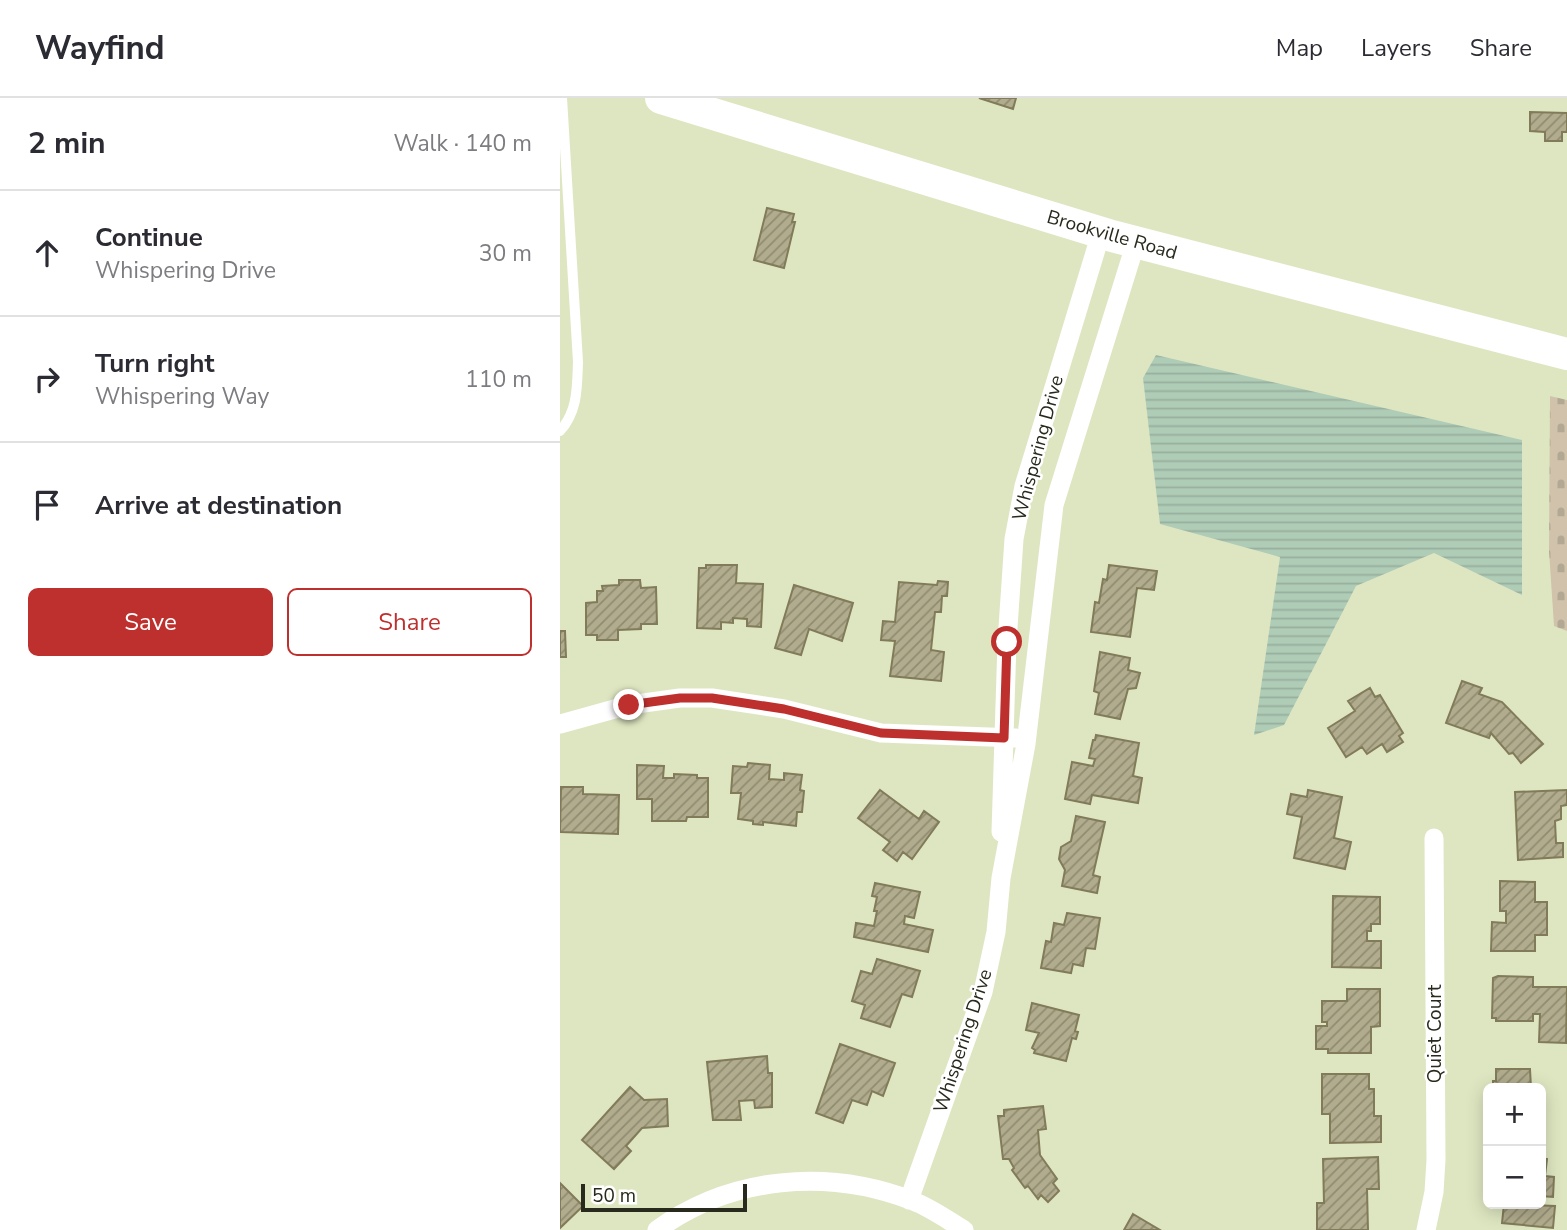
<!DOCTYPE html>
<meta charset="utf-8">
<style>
:root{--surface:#fff;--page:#f7f7f7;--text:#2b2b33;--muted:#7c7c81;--line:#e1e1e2;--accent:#be302e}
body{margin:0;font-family:"Nunito Sans",sans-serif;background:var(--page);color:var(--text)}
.controls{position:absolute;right:21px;bottom:21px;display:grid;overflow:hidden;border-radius:10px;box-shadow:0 4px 18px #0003}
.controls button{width:63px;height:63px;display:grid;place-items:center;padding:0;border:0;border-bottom:2px solid var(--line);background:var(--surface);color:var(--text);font:35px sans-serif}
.scale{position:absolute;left:21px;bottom:18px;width:166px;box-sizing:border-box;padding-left:7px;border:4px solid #272a1c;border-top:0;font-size:19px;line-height:24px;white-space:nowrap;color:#272a1c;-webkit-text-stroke:5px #fff;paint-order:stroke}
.stop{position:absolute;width:21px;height:21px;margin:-16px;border:5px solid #be302e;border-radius:50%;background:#fff}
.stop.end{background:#be302e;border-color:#fff;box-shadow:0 2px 7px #0008}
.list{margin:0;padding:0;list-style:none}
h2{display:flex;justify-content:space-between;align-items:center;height:91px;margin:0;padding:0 28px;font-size:30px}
h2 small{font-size:23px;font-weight:400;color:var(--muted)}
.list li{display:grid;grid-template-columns:46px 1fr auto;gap:21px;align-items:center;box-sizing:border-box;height:126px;padding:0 28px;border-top:2px solid var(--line)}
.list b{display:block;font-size:26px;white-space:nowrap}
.list p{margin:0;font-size:23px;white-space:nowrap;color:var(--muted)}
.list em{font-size:23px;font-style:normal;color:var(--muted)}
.actions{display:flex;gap:14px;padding:21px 28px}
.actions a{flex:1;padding:16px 0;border:2px solid var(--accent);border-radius:10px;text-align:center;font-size:24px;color:var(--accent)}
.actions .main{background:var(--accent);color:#fff}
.icon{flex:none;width:38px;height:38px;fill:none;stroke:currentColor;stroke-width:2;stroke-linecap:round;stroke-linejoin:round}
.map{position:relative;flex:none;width:1007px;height:1132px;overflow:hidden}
header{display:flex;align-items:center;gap:42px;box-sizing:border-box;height:98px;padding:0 35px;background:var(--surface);border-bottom:2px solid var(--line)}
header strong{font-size:33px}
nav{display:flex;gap:38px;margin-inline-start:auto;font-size:24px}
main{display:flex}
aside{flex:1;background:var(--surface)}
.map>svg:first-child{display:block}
.cemetery{fill:url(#cemetery-stones)}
.water{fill:url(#water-rules)}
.building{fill:url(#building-hatch);stroke:#817b59;stroke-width:2}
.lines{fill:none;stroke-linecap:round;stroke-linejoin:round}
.lane{stroke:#fff;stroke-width:10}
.street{stroke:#fff;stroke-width:19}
.primary{stroke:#fff;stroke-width:32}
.route{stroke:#be302e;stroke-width:9}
.labels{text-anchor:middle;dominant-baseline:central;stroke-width:5;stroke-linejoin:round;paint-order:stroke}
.street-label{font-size:19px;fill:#272a1c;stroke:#fff}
</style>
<header>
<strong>Wayfind</strong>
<nav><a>Map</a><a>Layers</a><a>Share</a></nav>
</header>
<main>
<aside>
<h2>2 min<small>Walk · 140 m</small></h2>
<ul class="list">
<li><svg class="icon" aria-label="ahead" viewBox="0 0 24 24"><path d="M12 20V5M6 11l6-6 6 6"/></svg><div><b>Continue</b><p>Whispering Drive</p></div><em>30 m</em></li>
<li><svg class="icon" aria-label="right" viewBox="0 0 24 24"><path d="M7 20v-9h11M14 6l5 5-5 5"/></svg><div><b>Turn right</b><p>Whispering Way</p></div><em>110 m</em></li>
<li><svg class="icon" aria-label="arrive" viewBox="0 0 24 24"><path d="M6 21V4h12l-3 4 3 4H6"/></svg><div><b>Arrive at destination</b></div></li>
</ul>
<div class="actions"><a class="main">Save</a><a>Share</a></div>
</aside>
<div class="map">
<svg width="1007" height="1132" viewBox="0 0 1007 1132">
<defs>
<pattern id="cemetery-stones" width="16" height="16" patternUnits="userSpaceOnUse" patternTransform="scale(1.75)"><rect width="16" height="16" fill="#d1c3ab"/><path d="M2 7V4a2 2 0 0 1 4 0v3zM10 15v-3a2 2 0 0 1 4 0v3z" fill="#b3a893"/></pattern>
<pattern id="water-rules" width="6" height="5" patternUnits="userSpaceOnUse" patternTransform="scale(1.75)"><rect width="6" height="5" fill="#afccb7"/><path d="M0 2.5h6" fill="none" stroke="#97af9d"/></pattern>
<pattern id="building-hatch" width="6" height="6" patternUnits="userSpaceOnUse" patternTransform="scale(1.75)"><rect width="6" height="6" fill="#b1ac8d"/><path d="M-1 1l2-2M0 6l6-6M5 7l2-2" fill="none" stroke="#908c72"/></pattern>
</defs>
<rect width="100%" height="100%" fill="#dee6c1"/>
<path class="cemetery" d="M990 298 1007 302V533L994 528 989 453Z"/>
<path class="water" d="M596 257 962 342V497L874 455 796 488 724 627 694 637 720 459 600 426 583 280Z"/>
<path class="building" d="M419 0H456L453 11Z
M970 14 1007 15V34H1002V43H985V34L970 33Z
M207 110 234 116 232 124H235L224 170 194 162Z
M146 467H177L176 485 203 486 201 529 187 528V521L173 520V525L161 524V531L137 530 139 470H146Z
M549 467 597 473 594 492 577 490 570 539 531 534 535 504 539 505 543 481 547 482Z
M59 482H80L81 490 96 489 97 526H81V531L58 532V542H37V537H26V505L37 504V493H43L42 488 59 487Z
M378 483 388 484 387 498H382L381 514H375L371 552 384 554 381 583 330 578 335 543 321 542 323 523 335 524 339 484 377 487Z
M234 487 293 505 282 543 249 531 241 557 215 550Z
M0 533H5L6 559H0Z
M540 554 570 560 568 572 580 575 576 590 568 591 560 621 535 616 539 595 534 593Z
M902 583 922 590 919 596 942 604 983 646 961 665 953 655 949 656 931 635 929 640 886 625Z
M810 590 815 599 820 597 843 635 839 638 843 644 827 654 822 646 807 656 802 649 786 659 768 630 795 613 788 603Z
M536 637 579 645 573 678 582 680 578 705 532 697 530 706 505 701 512 664 533 668 535 661 529 660 533 642H535Z
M188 665 210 667 209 681 224 682V675L242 677 240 692 244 693 242 714H237L236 728 203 724V727L193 726V723L178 721 181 695H171L173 668 187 669Z
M77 667 104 668 103 680H114V676L137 677V680H148V719H127L126 723H92V701H77Z
M1 689H23V696L59 697 58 736 0 734Z
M320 692 359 721 364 713 379 724 352 761 343 754 337 763 323 752 330 744 298 720Z
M748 692 782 699 774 740 791 744 785 771 734 760 742 719 727 716 731 696 747 699Z
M1007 692V707L1001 708V721L995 723 996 745H1003V759L958 762 955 694Z
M516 718 545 724 533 777 540 779 537 795 502 788 505 772 499 761 501 749 511 743Z
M940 783 975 784V804H987V837H975V853H931L932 824 946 825V813H940Z
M315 785 360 794 354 820 345 818 344 826 373 832 368 854 294 839 296 825 314 828 317 813H314L317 799 312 798Z
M773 798 820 799V826H811V833H807V843H821V870L772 869Z
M507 815 540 820 535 851 526 850 523 868 513 866 511 875 481 870 486 843 491 844 494 825 504 827Z
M317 861 360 873 352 899 342 896 330 929 301 920 305 907 292 903 301 873 312 876Z
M938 878 973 879V889H1007L1006 945 979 944 980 916H973V923H936V920H932L933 880Z
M787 891H820V928L811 929V955H768V951H756V928H767V924H762V903H787Z
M472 905 519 917 515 933 518 934 516 941 512 940 506 963 474 955 475 952 472 950 479 935 466 932Z
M280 946 335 965 323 998 312 993 307 1007 292 1002 283 1025 256 1015Z
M207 958 208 975H212V1009L195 1010 194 1002 179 1003 181 1022H153L147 964Z
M936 971H970L971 990H933V983H936Z
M762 976H809V991H814V1018H821V1044L770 1045V1016H762Z
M70 989 84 1002 107 1001 108 1028 82 1030 66 1048 71 1053 54 1071 22 1042Z
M483 1008 486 1031 478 1032 480 1057 497 1081 493 1085 499 1093 488 1104 481 1097 478 1101 468 1088 465 1090 452 1072 454 1070 449 1061H443L438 1018H444V1012Z
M818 1059 819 1091H807L808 1132H757V1105H764L763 1061Z
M981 1060 987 1061 985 1078 994 1079 993 1099 981 1098Z
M0 1085 23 1108 0 1130Z
M944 1106 995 1108 993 1130 942 1125Z
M573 1116 600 1132H564Z"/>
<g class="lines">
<path class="lane" d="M0 333C18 313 17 289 18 264L2 0"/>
<path class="street" d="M0 626 69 607 120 600H152L224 611 321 635 456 640
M441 734 447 544 454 441 464 388 541 135
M349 1102 423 894 436 834 441 780 466 646 494 407 576 144
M97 1132C171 1078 268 1070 353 1103 371 1110 388 1122 404 1132
M866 1132 874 1094 876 1062 874 740"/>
<path class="primary" d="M101 0 552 138 1007 256"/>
</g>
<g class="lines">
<path class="route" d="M69 607 120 600H152L224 611 321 635 444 640 447 544"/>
</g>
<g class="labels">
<g class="street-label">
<text transform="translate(552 137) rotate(16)">Brookville Road</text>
<text transform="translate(478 350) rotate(-75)">Whispering Drive</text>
<text transform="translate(875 936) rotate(-90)">Quiet Court</text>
<text transform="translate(403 943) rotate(-72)">Whispering Drive</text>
</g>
</g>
</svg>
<div class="controls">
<button>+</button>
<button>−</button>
</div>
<div class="scale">50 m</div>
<div class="stop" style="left:447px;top:544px"></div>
<div class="stop end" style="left:69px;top:607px"></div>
</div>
</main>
